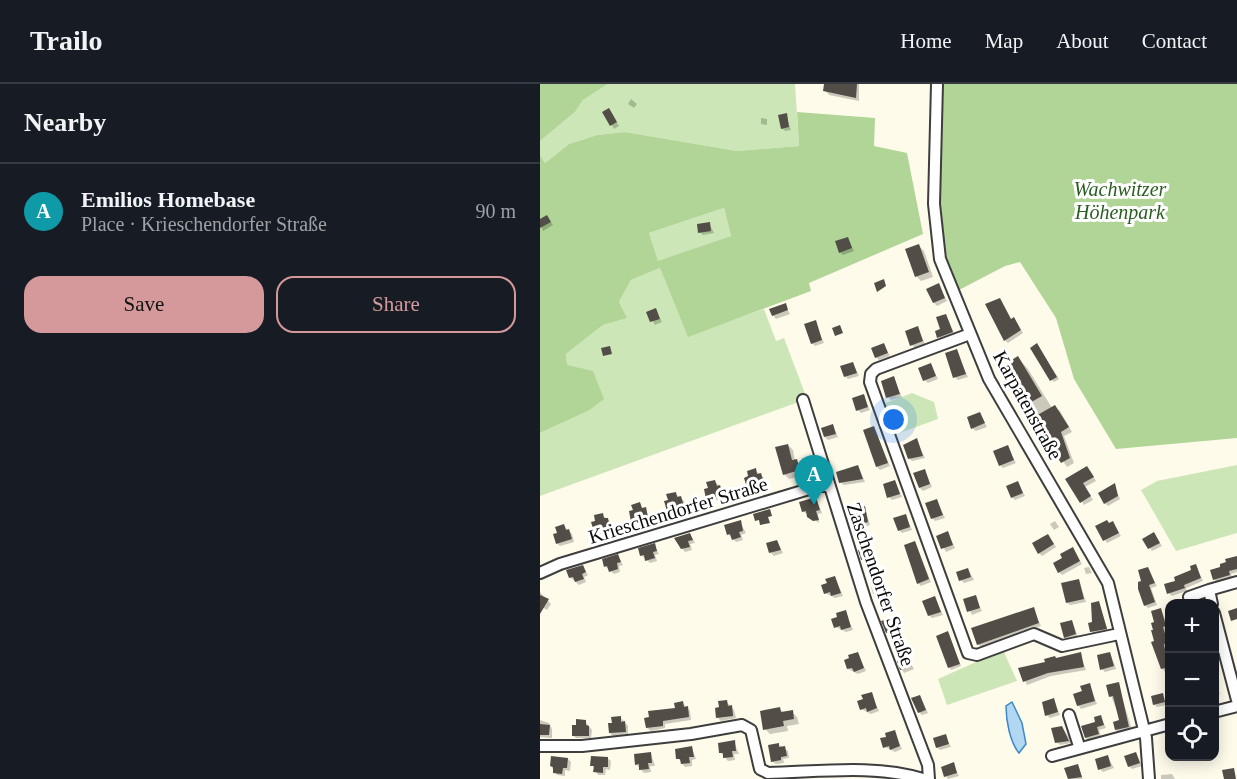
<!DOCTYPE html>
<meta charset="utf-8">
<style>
:root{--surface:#171b24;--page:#242831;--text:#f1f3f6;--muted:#9ea1a6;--line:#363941;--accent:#d5999b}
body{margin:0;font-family:"Times New Roman",serif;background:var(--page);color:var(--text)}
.controls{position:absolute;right:18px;bottom:18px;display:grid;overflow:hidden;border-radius:12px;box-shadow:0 3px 15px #0003}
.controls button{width:54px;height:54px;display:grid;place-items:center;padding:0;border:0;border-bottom:2px solid var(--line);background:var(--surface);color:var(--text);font:30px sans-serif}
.you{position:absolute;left:354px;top:336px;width:21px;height:21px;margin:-15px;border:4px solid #fff;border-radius:50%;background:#1a73e8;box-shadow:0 0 0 9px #1a73e833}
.badge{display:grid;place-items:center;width:39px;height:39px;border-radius:50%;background:var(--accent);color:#fff;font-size:20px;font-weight:700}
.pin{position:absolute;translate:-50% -50px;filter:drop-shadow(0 2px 3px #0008)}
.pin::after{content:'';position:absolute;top:32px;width:21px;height:18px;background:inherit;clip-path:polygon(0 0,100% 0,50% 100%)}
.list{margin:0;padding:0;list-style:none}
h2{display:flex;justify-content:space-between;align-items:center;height:78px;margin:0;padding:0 24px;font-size:26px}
h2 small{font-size:20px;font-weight:400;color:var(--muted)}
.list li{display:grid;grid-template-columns:39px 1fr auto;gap:18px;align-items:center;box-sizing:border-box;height:96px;padding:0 24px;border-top:2px solid var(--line)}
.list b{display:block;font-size:22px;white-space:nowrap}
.list p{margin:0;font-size:20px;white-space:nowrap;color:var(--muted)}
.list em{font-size:20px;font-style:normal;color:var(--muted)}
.actions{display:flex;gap:12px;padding:18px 24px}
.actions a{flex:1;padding:14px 0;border:2px solid var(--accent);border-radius:18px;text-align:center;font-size:21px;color:var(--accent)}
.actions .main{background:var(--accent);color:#111}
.icon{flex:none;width:33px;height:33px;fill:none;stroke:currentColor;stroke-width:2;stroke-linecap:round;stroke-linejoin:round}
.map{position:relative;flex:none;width:697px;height:695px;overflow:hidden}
header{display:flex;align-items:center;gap:36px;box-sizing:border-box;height:84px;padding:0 30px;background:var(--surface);border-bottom:2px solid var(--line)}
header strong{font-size:28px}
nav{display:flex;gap:33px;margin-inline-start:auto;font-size:21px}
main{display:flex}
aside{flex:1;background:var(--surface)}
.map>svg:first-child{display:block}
.green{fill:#cde6b7}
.forest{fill:#b0d597;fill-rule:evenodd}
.water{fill:#b2d7f2;stroke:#3d89c5;stroke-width:1.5}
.shadow{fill:#0003}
.building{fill:#534d48}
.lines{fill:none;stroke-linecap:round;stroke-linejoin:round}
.minor-casing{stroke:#3e3e3e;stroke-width:14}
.minor{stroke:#fff;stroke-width:10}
.labels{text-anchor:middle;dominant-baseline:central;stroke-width:6;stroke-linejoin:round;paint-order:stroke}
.park-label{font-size:20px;font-style:italic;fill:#2a5e20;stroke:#fff}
.street-label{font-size:20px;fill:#0b0b0b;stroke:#fff}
</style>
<header>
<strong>Trailo</strong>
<nav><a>Home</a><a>Map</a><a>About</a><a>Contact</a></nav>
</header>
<main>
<aside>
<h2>Nearby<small></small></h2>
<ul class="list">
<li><span class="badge" style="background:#0f9aa8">A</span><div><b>Emilios Homebase</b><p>Place · Krieschendorfer Straße</p></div><em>90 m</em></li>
</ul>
<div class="actions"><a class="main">Save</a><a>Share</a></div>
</aside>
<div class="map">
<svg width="697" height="695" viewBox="0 0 697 695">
<rect width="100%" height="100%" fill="#fefbeb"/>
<path class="green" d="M68 0H255L259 62 197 67 85 48 57 51 29 60 5 79 0 71V57L35 28 43 16Z
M184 124 191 152 118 178 109 149Z
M120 184 148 252 224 225 236 257 244 254 267 315 0 412V349L48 327 27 281 26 270 63 241 86 234 79 218 91 196Z
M372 309 394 318 398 335 354 351 343 320Z
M697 381V449L636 467 601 406 617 397Z
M463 566 477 597 407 621 398 595Z"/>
<path class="forest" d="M0 0H68L43 16 35 28 0 57Z
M402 0H697V354L576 365 534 295 516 234 480 178 465 182 419 206 406 175 400 139Z
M257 28 335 34 334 62 367 69 383 150 269 199 271 207 148 253 120 184 91 196 79 218 87 234 63 241 26 270 27 281 53 287 64 315 48 327 0 349V71L5 79 29 60 57 51 85 48 197 67 259 62ZM184 124 191 152 118 177 109 149Z"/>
<path class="water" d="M472 618 482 639 486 660 479 669C470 658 466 637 466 622Z"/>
<path class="shadow" d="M285 0H319V17L289 11 285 6Z
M91 15 97 20 94 24 88 20Z
M69 25 79 42 74 45 64 28Z
M246 31 251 46 245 47 242 44Z
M221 34 227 35V41L221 40Z
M7 133 13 141 3 147 0 137Z
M169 139 174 149 163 151 160 148Z
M308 154 314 167 303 171 300 168Z
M379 162 384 167 393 193 381 197 376 192Z
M398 201 407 217 397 222 394 219Z
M460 216 471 236 476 238 483 249 468 259 465 256Z
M245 221 250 230 236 235 233 231Z
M116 226 122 238 115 241 108 229Z
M406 231 415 251 402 256 399 253Z
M275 238 284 259 275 262 272 259Z
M378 244 385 260 375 264 372 261Z
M344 261 350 272 339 276 336 273Z
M499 264 519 295 514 298 512 296Z
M416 267 428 293 418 296 415 293Z
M478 274 488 285 512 324 515 323 520 327 532 348 524 352 534 379 527 383 508 355 499 332 487 320Z
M313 279 319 292 308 295 305 292Z
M391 281 398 295 388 299 385 296Z
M353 294 362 313 351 316 348 313Z
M323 312 330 326 321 329 318 326Z
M440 330 447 343 436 347 432 344Z
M293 342 298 353 288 356 285 353Z
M334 344 350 382 340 386 337 383Z
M376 355 385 374 372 377 369 374Z
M248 361 253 366 255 377 261 381 264 391 249 395 244 390Z
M467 363 476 379 463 384 460 381Z
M318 382 325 398 304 401 300 398Z
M215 386 224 394 226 402 211 406 208 403Z
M385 387 392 403 383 407 380 404Z
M550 387 556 397 545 403 553 416 544 421 528 395Z
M355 397 362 413 352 416 349 413Z
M175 398 183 405 185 414 171 418 165 406Z
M478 399 485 412 475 416 472 413Z
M574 401 580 415 568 422 565 419Z
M135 409 144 417 146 425 131 429 128 426 130 417Z
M276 415 282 429 278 430 279 439 263 427Z
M396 416 405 434 395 437 392 434Z
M325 424 330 441 320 444 313 439Z
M62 431 71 438 73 447 58 451 55 448Z
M366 432 372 446 362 449 359 446Z
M515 437 519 443 514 446 510 440Z
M200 438 206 449 201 451 203 456 196 458 188 450Z
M573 439 581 452 567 459 557 443Z
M24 442 32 450 34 458 20 462 17 459Z
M408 449 415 464 406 468 398 453Z
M150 450 155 459 150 460 152 466 145 468 142 464Z
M508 452 516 463 502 472 499 469Z
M616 453 622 462 612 467 604 455Z
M237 457 243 469 234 472 231 469Z
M375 458 391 498 381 502 378 499Z
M114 461 119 470 115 471 117 477 110 479 101 471Z
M323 466 326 469 329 477 325 478 322 475Z
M535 468 542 480 522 491 519 488 524 475Z
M78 472 83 481 79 482 80 488 74 490 65 482Z
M697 473V488L691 490 692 494 677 498 674 495 682 484Z
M656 482 663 497 646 504 647 507 632 512 629 509 637 498Z
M43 483 48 491 44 493 46 498 39 501 30 493Z
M549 483 552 489 546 490 544 484Z
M428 485 434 496 424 499 421 496Z
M607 485 617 502 611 504 617 521 608 524 605 521 603 497Z
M295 494 303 512 295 514 285 509Z
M539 497 546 518 530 521 527 518Z
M331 503 334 504 336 510H333Z
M0 508 11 520 7 526 2 523 0 526Z
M435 513 442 527 432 531 425 516Z
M395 514 403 531 392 534 389 531Z
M559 519 568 547 554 550 552 548Z
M493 525 501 542 441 563 438 560Z
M621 526 629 545 625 546 630 586 625 588 622 584 616 558Z
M305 528 313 546 306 548 296 543Z
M351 535 357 549 350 551 347 548Z
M532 537 538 553 529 556 525 553Z
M408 549 421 582 411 586 409 583Z
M318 569 326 587 318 590 308 585Z
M570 569 576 585 565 588 562 585Z
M540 570 546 586 511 592 487 601 480 585Z
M368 575 374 585 364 589 358 578Z
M674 598 680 610 674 612Z
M578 600 592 646 579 649 576 646 581 637 571 612Z
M549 601 557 620 541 625 538 621Z
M331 610 339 627 331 630 321 625 325 616Z
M622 610 627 621 617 623 614 620Z
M380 612 388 629 382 631 379 628Z
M514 616 520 631 510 634 507 631Z
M187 618 194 626 196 634 181 637 178 634Z
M143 619 150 627 151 636 125 640V644L111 647 107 644Z
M240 625 244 629 252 628 257 633 259 640 247 642 248 647 230 650 225 645Z
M560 632 566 644 559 646 561 653 549 657 546 654Z
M80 633 88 642V650L73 652 70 649Z
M0 636 9 639 12 645V654L0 653Z
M45 637 52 646 51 654H36L33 651Z
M522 643 529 653 531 659 520 661 517 658Z
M354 648 362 665 355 668 345 663 348 654Z
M405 652 411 663 400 666 397 663Z
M194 658 199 670H194L195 676 188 677 180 668Z
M238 660 248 667 249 674 243 675 244 679 236 680 232 677Z
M152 664 156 675 152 676V682L145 683 138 674Z
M596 669 602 682 592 685 589 682Z
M111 670 115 682H110L111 688 104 689 96 680Z
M568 673 574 684 563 688 560 685Z
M67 674 71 677 70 686 66 685 65 691H58L52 681Z
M28 675 31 678 30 687 25 686V692L17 691 11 682Z
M413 680 419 692 408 695 406 692Z
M537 682 543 695H529L526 685Z
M632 690 635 695H621V691Z"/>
<path class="building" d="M284 0H317L316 14 283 7Z
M69 24 77 38 70 42 62 28Z
M247 29 249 43 241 45 238 31Z
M7 131 11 138 0 144V135Z
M170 138 171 147 158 149 157 140Z
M308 153 312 164 299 169 295 157Z
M379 160 389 188 375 193 365 165Z
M344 195 346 202 337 208 334 199Z
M399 199 405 214 393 219 386 205Z
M460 214 471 235 474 233 481 246 464 257 445 220Z
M246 219 248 226 232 232 229 225Z
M116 224 120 235 110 238 106 228Z
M406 230 413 248 397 254 395 247 400 245 396 233Z
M276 236 282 256 271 260 264 240Z
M300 241 303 249 295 252 292 244Z
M378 242 383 257 370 262 365 247Z
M344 259 348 269 335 274 331 264Z
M497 259 517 293 510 297 490 264Z
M70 262 72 270 63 272 61 264Z
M417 265 426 290 413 294 405 269Z
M478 272 502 312 486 321 462 282Z
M313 278 317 289 304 293 300 282Z
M391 279 396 292 383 297 378 284Z
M354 292 360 310 346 314 341 297Z
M324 310 328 323 316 327 312 314Z
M515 321 529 343 521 348 530 374 521 379 514 368 511 353 507 356 494 333Z
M440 328 445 339 431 345 427 333Z
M293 340 296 350 284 353 281 344Z
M334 342 348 379 336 383 323 346Z
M377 354 383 372 368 375 363 361Z
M248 360 252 376 257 375 260 386 243 391 235 363Z
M468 361 474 376 459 382 453 367Z
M318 381 323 395 299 399 296 388Z
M547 382 554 393 543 399 551 412 540 419 525 395Z
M216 384 217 390 221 389 224 399 207 404 204 394 208 392 207 387Z
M385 385 390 400 379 404 373 389Z
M175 396 177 402 180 401 183 411 166 415 164 405 168 404 166 398Z
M355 396 360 410 347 414 343 400Z
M478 397 483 409 471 414 466 402Z
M575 399 578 412 564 420 558 409Z
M136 408 137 413 141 412 144 422 127 427 124 417 128 416 126 410Z
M276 413 280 426 276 427 279 436 273 437 267 433 266 427 262 428 259 418Z
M397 415 403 431 391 435 385 419Z
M100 418 102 424 106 423 108 433 91 438 89 427 93 426 91 421Z
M325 422 328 438 316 442 315 438 312 440 309 430Z
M230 425 232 432 228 433 230 439 220 441 219 436 215 437 213 430Z
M63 429 64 434H68L70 444 54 448 51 438 55 437 54 431Z
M366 430 370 443 358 447 353 434Z
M201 436 203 447 199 448 201 453 192 456 190 450 187 451 184 441Z
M567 436 569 439 573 437 579 449 563 457 555 442Z
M24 440 26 446 29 445 32 455 16 460 13 450 17 449 15 443Z
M408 447 413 461 401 465 396 452Z
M614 448 620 459 608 465 602 455Z
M150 449 153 456 148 457 150 463 141 465 134 454Z
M508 450 514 460 498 470 492 459Z
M237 456 241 466 229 469 226 459Z
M375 457 389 495 377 500 364 461Z
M115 459 117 467 113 468 115 474 105 477 104 471 100 472 98 464Z
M533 463 540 477 518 489 513 479 522 474 520 470Z
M324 464 327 474 321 476 318 466Z
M78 470 81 478 77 479 78 485 69 488 67 482 64 483 62 475Z
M697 472V485L689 487 690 491 673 496 670 486 680 483V480L686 478 685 475Z
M656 480 661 494 644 501 645 504 627 510 624 500 635 497 634 493 651 486 650 482Z
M43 481 46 488 42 490 44 495 35 498 33 493 29 494 26 486Z
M608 483 615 499 609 501 615 518 604 522 598 505V498L601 497 598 486Z
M428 484 431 493 419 497 416 488Z
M295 492 301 509 291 512 290 508 284 510 281 501 287 499 285 495Z
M539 495 544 515 526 519 521 499Z
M0 511 9 515 0 530Z
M436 511 440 524 427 528 423 515Z
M395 512 401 528 388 532 382 517Z
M559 517 567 545 550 548 548 539 552 538 551 519Z
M494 523 499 539 437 561 431 544Z
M621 524 626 542 623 543 627 556 624 561 629 583 621 585 611 558 614 557 611 546H613L611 539 614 538 611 527Z
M697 524V535L691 537 688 527Z
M306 526 311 543 301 546 300 542 294 544 291 535 297 533 296 529Z
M351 534 355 546 346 549 341 537Z
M532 536 536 550 524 554 520 539Z
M408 547 420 580 408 584 396 552Z
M318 568 324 584 314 588 312 584 307 585 304 576 309 574 308 571Z
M541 568 544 583 508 589 483 598 478 584 505 578 504 575 515 572 516 574Z
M570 568 574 582 560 586 557 571Z
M368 573 372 582 360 586 357 577Z
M579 598 589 643 575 646 573 638 579 636 573 612 569 613 566 601Z
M550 599 555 617 537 622 533 610 542 607 540 602Z
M332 608 337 624 327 628 326 624 320 626 317 617 323 615 321 611Z
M623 609 625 618 613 621 611 612Z
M380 611 386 626 378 629 371 614Z
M514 614 518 628 505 632 502 618Z
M187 616 188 622 192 621 193 632 176 634 175 624 179 623 178 617Z
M143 617 144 623 148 622 149 633 123 637V642L106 644 104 634 109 633 108 627 135 624 134 619Z
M240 623 241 628 253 626 254 635 243 637 244 642 223 646 220 627Z
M561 631 564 641 557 643 559 650 545 654 541 642 555 638 554 633Z
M81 632V638L85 637 86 648 69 649 68 639H72L71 633Z
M36 635 46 636V641L49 642V652H32V641H36Z
M0 640 10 641 9 651H0Z
M522 642 529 657 515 659 511 644Z
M355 646 360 662 350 666 349 662 343 664 340 654 346 653 345 649Z
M406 650 409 660 396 664 393 654Z
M195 656 196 667H192L193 673 183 674V669H179L178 659Z
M239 659V663L245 662 247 672 241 673V676L231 678 228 661Z
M152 662 154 673H149L150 679 141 680 140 675H136L135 665Z
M111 668 112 679H108L109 685 99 686V680L95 681 94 670Z
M596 668 600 679 588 683 584 672Z
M568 671 571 682 558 686 555 675Z
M11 672 28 674 27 684H23L22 690 13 689V683L10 682Z
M51 672 68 673V683H63V689L53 688 54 682H50Z
M414 678 417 689 404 693 401 683Z
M538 680 542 693 528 695 524 684Z
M694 684 696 695H684L682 686Z"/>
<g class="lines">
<defs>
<path id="minor" d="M397 0 394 120 400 175 449 295 568 499 606 654 609 695
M430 250 336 285 331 290 330 298 428 569 437 571 494 550 522 562 579 550
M263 316 326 518 388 681 389 695
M0 489 20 480 279 402H288
M649 513 669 506
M672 520 669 506 697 498
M674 529 697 616
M674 628 697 622
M529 631 539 662
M0 662H42L151 650 202 641 211 646 220 685 228 689C278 688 335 680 383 695
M512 672 630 640"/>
</defs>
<use href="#minor" class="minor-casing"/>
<use href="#minor" class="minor"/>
</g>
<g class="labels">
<g class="park-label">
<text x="580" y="105">Wachwitzer<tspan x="580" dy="23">Höhenpark</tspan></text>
</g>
<g class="street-label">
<text transform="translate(488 321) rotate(61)">Karpatenstraße</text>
<text transform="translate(138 426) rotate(-17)">Krieschendorfer Straße</text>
<text transform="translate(341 500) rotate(71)">Zaschendorfer Straße</text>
</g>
</g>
</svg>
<div class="controls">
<button>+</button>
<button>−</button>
<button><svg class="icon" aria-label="locate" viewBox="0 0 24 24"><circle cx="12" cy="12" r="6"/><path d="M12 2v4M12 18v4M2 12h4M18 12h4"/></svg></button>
</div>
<div class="you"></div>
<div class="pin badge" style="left:274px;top:421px;background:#0f9aa8">A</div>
</div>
</main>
